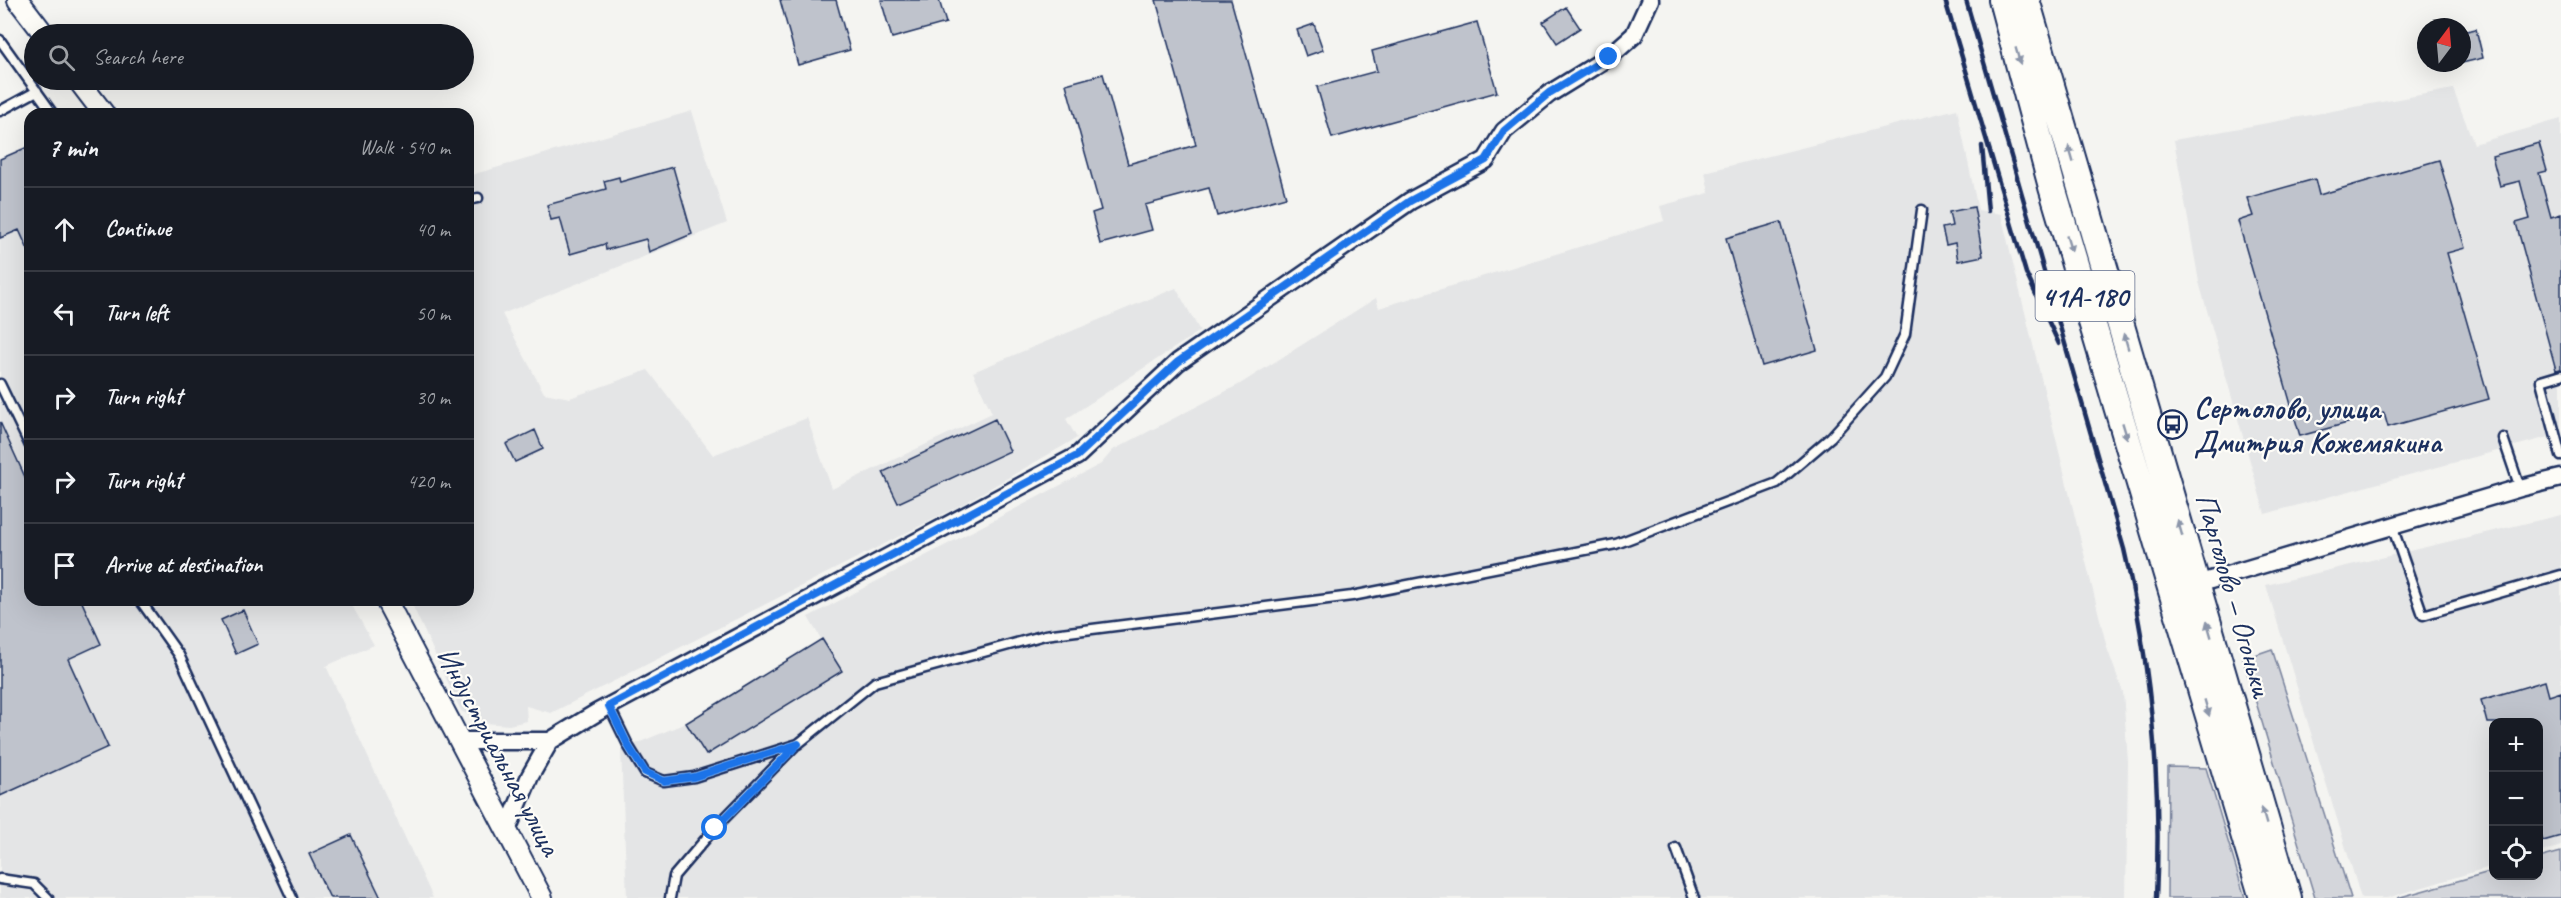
<!DOCTYPE html>
<meta charset="utf-8">
<style>
:root{--surface:#171b24;--page:#242831;--text:#f1f3f6;--muted:#9ea1a6;--line:#363941}
body{margin:0;font-family:Caveat,sans-serif;background:var(--page);color:var(--text)}
.controls{position:absolute;right:18px;bottom:18px;display:grid;overflow:hidden;border-radius:12px;box-shadow:0 6px 24px #0002}
.controls button{width:54px;height:54px;display:grid;place-items:center;padding:0;border:0;border-bottom:2px solid var(--line);background:var(--surface);color:var(--text);font:30px sans-serif}
.compass{position:absolute;left:2417px;top:18px;width:54px;height:54px;border-radius:50%;background:var(--surface);box-shadow:0 6px 24px #0002;rotate:16deg}
.stop{position:absolute;width:18px;height:18px;margin:-14px;border:4px solid #1a73e8;border-radius:50%;background:#fff}
.stop.end{background:#1a73e8;border-color:#fff;box-shadow:0 2px 6px #0008}
.list{margin:0;padding:0;list-style:none}
h2{display:flex;justify-content:space-between;align-items:center;height:78px;margin:0;padding:0 24px;font-size:26px}
h2 small{font-size:20px;font-weight:400;color:var(--muted)}
.list li{display:grid;grid-template-columns:39px 1fr auto;gap:18px;align-items:center;box-sizing:border-box;height:84px;padding:0 24px;border-top:2px solid var(--line)}
.list b{display:block;font-size:22px;white-space:nowrap}
.list em{font-size:20px;font-style:normal;color:var(--muted)}
.icon{flex:none;width:33px;height:33px;fill:none;stroke:currentColor;stroke-width:2;stroke-linecap:round;stroke-linejoin:round}
.map{position:relative;flex:none;width:2561px;height:898px;overflow:hidden}
.search{position:absolute;background:var(--surface);box-shadow:0 6px 24px #0002;left:24px;top:24px;width:450px;height:66px;display:flex;align-items:center;gap:15px;box-sizing:border-box;padding:0 21px;border-radius:33px;color:var(--muted);font-size:22px}
.panel{position:absolute;background:var(--surface);box-shadow:0 6px 24px #0002;left:24px;top:108px;width:450px;height:498px;border-radius:18px}
.map>svg:first-child{display:block}
.built{fill:#e4e5e6}
.green{fill:#d4d6db;stroke:#78829c;stroke-width:1.5}
.building{fill:#bfc3cc;stroke:#1b2f5e;stroke-width:1.5}
.lines{fill:none;stroke-linecap:round;stroke-linejoin:round}
.service-casing{stroke:#1b2f5e;stroke-width:13}
.minor-casing{stroke:#1b2f5e;stroke-width:21}
.tertiary-casing{stroke:#1b2f5e;stroke-width:24}
.primary-casing{stroke:#1b2f5e;stroke-width:30}
.service{stroke:#fdfcf7;stroke-width:8}
.minor{stroke:#fdfcf7;stroke-width:16}
.tertiary{stroke:#fdfcf7;stroke-width:20}
.primary{stroke:#fdfcf7;stroke-width:26}
.rail{stroke:#1b2f5e;stroke-width:4.5}
.oneway{fill:#8c96aa}
.route{stroke:#1a73e8;stroke-width:8}
.labels{text-anchor:middle;dominant-baseline:central;stroke-width:4.5;stroke-linejoin:round;paint-order:stroke}
.shield{fill:#fdfcf7;stroke:#5f6c8c;stroke-width:1.5}
.shield-label{font-size:28px;font-weight:bold;fill:#1b2f5e}
.poi-label{font-size:30px;font-weight:bold;fill:#1b2f5e;stroke:#fdfcf7;text-anchor:start}
.street-label{font-size:30px;fill:#1b2f5e;stroke:#fdfcf7}
</style>
<div class="map">
<svg width="2561" height="898" viewBox="0 0 2561 898">
<rect width="100%" height="100%" fill="#f4f4f1"/>
<filter id="ink" filterUnits="userSpaceOnUse"><feTurbulence type="fractalNoise" baseFrequency=".0167" numOctaves="2"/><feDisplacementMap in="SourceGraphic" scale="12" xChannelSelector="R" yChannelSelector="G"/><feConvolveMatrix kernelMatrix="1 2 1 2 8 2 1 2 1" color-interpolation-filters="sRGB"/></filter>
<g filter="url(#ink)">
<path class="built" d="M2453 89 2474 144 2561 119V448L2552 436 2265 514 2199 282 2174 140Z
M1957 109 1978 210 2001 214 2107 648 2123 692 2128 762 2126 898H627L621 750 686 723 821 639 808 617 1101 464 1113 450 1240 384 1376 298 1379 308 1664 221 1660 206 1709 193 1705 172Z
M692 111 727 223 502 314 544 393 570 398 648 370 713 455 807 418 832 489 992 413 973 372 1176 288 1200 331 1066 419 1077 438 961 505 551 713 526 706 527 721 509 725 484 723 461 711 410 600H468V176Z
M30 146V600H349L374 645 326 666 433 898H0V159Z
M2561 515V846L2539 853 2538 722H2494L2493 866 2387 898H2361L2266 585Z"/>
<path class="green" d="M2272 649 2351 898H2315L2243 659Z
M2168 767 2206 768 2245 898H2167Z
M2561 852V898H2397L2493 871 2494 876H2538L2539 858Z"/>
<path class="building" d="M780 0H836L850 50 798 65Z
M881 0H939L946 23 892 38Z
M1156 0H1231L1286 197 1217 216 1209 188 1145 205 1152 230 1100 244 1092 213 1101 210 1066 84 1103 74 1128 164 1196 145Z
M1566 7 1580 28 1557 43 1543 22Z
M1477 22 1497 92 1332 138 1317 87 1377 71 1372 51Z
M1314 24 1323 50 1306 56 1297 30Z
M2476 29 2483 58 2462 63V32Z
M2539 143 2547 171 2539 173 2551 217 2561 214V369L2556 370 2516 223 2530 219 2520 181 2500 186 2492 156Z
M30 146V254L19 230 0 238V159Z
M2439 160 2465 248 2447 253 2489 399 2388 427 2384 413 2300 436 2238 221 2253 216 2247 198 2315 179 2319 195Z
M673 167 692 234 649 252 646 239 606 250 605 244 570 254 560 218 551 220 547 205 606 189 604 181 619 177 620 182Z
M1974 207 1983 256 1958 261 1955 243 1946 245 1942 228 1952 226 1949 212Z
M1781 222 1817 350 1762 366 1726 238Z
M995 419 1010 451 898 503 883 472Z
M0 422 30 488V600H81L101 644 68 659 108 747 0 796Z
M535 430 543 449 515 462 506 444Z
M243 610 258 644 236 654 221 620Z
M822 639 842 671 706 755 686 723Z
M2545 681 2549 696 2561 692V836L2543 841 2538 827V723H2487L2481 700Z
M351 835 365 865 381 898H330L309 854Z"/>
<g class="lines">
<defs>
<path id="service" d="M0 40 53 114
M0 111 37 91
M468 200 478 198
M2561 375 2541 381 2561 456
M0 384 30 446
M2503 438 2520 488
M2392 526 2423 615 2561 575
M140 600 179 655 292 898
M609 706 629 747 645 773 664 781 694 777 798 744 875 682 1045 635 1352 596 1616 544 1777 483 1831 437 1885 377 1905 334 1922 210
M1676 848 1694 898
M0 879 34 884 48 898
M670 898 674 876 715 828 795 746"/>
<path id="minor" d="M2187 587 2520 488 2561 478
M461 741H550L596 713 1077 456 1178 362 1410 201 1486 160 1504 131 1549 94 1609 57 1634 35 1650 0
M507 830 530 776 550 741"/>
<path id="tertiary" d="M18 0 44 34
M78 80 104 114
M386 600 542 898"/>
<path id="primary" d="M2002 0 2052 187 2263 898
M2026 0 2288 898"/>
</defs>
<use href="#service" class="service-casing"/>
<use href="#minor" class="minor-casing"/>
<use href="#tertiary" class="tertiary-casing"/>
<use href="#primary" class="primary-casing"/>
<use href="#service" class="service"/>
<use href="#minor" class="minor"/>
<use href="#tertiary" class="tertiary"/>
<use href="#primary" class="primary"/>
<path class="rail" d="M1945 0 2026 273 2059 344
M1966 0 2124 549C2151 665 2162 780 2156 898
M1982 146 1988 211"/>
</g>
<defs><path id="oneway-solid" d="M-6-.8H1V-3.2L6.5 0L1 3.2V.8H-6Z" transform="scale(1.5)"/></defs>
<g class="oneway">
<use href="#oneway-solid" transform="translate(2018 56) rotate(74)"/>
<use href="#oneway-solid" transform="translate(2071 154) rotate(-106)"/>
<use href="#oneway-solid" transform="translate(2069 244) rotate(73)"/>
<use href="#oneway-solid" transform="translate(2126 341) rotate(-106)"/>
<use href="#oneway-solid" transform="translate(2125 431) rotate(73)"/>
<use href="#oneway-solid" transform="translate(2180 528) rotate(-106)"/>
<use href="#oneway-solid" transform="translate(2209 629) rotate(-106)"/>
<use href="#oneway-solid" transform="translate(2207 708) rotate(74)"/>
<use href="#oneway-solid" transform="translate(2264 816) rotate(-106)"/>
</g>
</g>
<g class="lines" filter="url(#ink)">
<path class="route" d="M715 828 798 744 694 777 664 781 645 772 629 747 609 706 1077 456 1178 362 1410 201 1486 160 1504 131 1549 93 1609 57"/>
</g>
<defs>
<symbol id="bus-ring" viewBox="-11 -11 22 22"><circle r="9.5" fill="#fdfcf7" stroke="#1b2f5e" stroke-width="1.5"/><path d="M-5-6H5V4H4V6H2V4H-2V6H-4V4H-5ZM-3.5-4V0h7V-4ZM-3.5 1.2v1.5H-2V1.2ZM2 1.2v1.5H3.5V1.2Z" fill="#1b2f5e"/></symbol>
</defs>
<g fill-rule="evenodd">
<use href="#bus-ring" x="2156" y="408" width="33" height="33"/>
</g>
<g class="labels">
<rect class="shield" x="2035.5" y="271" width="99" height="50" rx="4.5"/>
<g class="shield-label">
<text x="2085" y="296">41А-180</text>
</g>
<g class="poi-label">
<text x="2194" y="408">Сертолово, улица<tspan x="2194" dy="34">Дмитрия Кожемякина</tspan></text>
</g>
<g class="street-label">
<text transform="translate(2234 595) rotate(74)">Парголово — Огоньки</text>
<text transform="translate(499 751) rotate(62)">Индустриальная улица</text>
</g>
</g>
</svg>
<div class="controls">
<button>+</button>
<button>−</button>
<button><svg class="icon" aria-label="locate" viewBox="0 0 24 24"><circle cx="12" cy="12" r="6"/><path d="M12 2v4M12 18v4M2 12h4M18 12h4"/></svg></button>
</div>
<svg class="compass" viewBox="-18 -18 36 36"><path d="M0-13l5 13h-10z" fill="#e53935"/><path d="M0 13l5-13h-10z" fill="#9ea1a6"/></svg>
<div class="stop" style="left:715px;top:828px"></div>
<div class="stop end" style="left:1609px;top:57px"></div>
<div class="search"><svg class="icon" aria-label="search" viewBox="0 0 24 24"><circle cx="10" cy="10" r="6"/><path d="M15 15l6 6"/></svg>Search here</div>
<section class="panel">
<h2>7 min<small>Walk · 540 m</small></h2>
<ul class="list">
<li><svg class="icon" aria-label="ahead" viewBox="0 0 24 24"><path d="M12 20V5M6 11l6-6 6 6"/></svg><div><b>Continue</b></div><em>40 m</em></li>
<li><svg class="icon" aria-label="left" viewBox="0 0 24 24"><path d="M17 20v-9H6M10 6l-5 5 5 5"/></svg><div><b>Turn left</b></div><em>50 m</em></li>
<li><svg class="icon" aria-label="right" viewBox="0 0 24 24"><path d="M7 20v-9h11M14 6l5 5-5 5"/></svg><div><b>Turn right</b></div><em>30 m</em></li>
<li><svg class="icon" aria-label="right" viewBox="0 0 24 24"><path d="M7 20v-9h11M14 6l5 5-5 5"/></svg><div><b>Turn right</b></div><em>420 m</em></li>
<li><svg class="icon" aria-label="arrive" viewBox="0 0 24 24"><path d="M6 21V4h12l-3 4 3 4H6"/></svg><div><b>Arrive at destination</b></div></li>
</ul>
</section>
</div>
